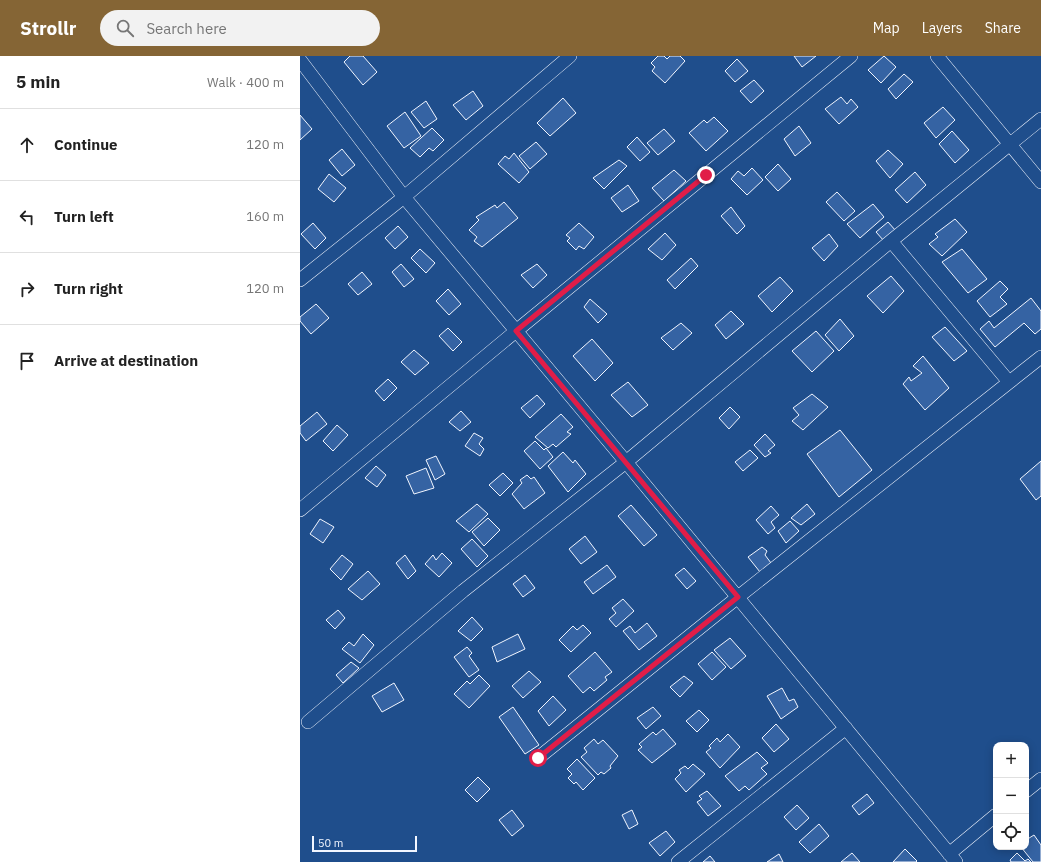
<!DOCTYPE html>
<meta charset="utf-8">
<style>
:root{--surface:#fff;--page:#f2f2f2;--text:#222;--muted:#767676;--line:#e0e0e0;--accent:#856535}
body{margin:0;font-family:"IBM Plex Sans",sans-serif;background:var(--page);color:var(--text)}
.controls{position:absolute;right:12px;bottom:12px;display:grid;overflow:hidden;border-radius:8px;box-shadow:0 2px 10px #0003}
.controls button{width:36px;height:36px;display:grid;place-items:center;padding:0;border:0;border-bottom:1px solid var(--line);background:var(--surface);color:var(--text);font:20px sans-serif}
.scale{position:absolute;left:12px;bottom:10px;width:105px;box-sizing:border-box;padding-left:4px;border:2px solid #f2f6ff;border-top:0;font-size:11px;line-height:14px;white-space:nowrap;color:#f2f6ff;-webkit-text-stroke:3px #1f4e8c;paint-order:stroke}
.stop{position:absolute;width:12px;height:12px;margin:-9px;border:3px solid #e11d48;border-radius:50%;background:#fff}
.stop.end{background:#e11d48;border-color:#fff;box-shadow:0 1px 4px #0008}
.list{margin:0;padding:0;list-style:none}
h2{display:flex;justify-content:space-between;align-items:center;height:52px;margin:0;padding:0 16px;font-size:17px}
h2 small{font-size:13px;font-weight:400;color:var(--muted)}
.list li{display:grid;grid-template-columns:26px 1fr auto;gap:12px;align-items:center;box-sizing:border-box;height:72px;padding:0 16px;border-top:1px solid var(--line)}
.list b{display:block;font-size:15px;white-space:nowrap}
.list em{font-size:13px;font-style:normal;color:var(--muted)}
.icon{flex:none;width:22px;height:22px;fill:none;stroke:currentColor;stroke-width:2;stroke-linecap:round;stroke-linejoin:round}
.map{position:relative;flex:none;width:741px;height:806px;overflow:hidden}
header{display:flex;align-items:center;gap:24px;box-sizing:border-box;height:56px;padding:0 20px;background:var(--accent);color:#fff}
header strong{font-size:19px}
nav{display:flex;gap:22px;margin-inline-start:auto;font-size:14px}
.search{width:280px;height:36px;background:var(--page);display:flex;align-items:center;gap:10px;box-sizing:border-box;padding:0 14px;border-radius:22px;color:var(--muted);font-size:15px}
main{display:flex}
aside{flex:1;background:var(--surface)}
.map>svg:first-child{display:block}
.building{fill:#3563a3;stroke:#f2f6ff}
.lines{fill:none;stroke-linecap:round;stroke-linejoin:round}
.street-casing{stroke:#f2f6ff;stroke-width:14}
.street{stroke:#1f4e8c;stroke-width:13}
.route{stroke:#e11d48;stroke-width:5}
</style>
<header>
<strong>Strollr</strong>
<div class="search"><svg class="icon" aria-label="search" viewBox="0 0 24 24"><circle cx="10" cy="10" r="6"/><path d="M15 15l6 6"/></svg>Search here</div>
<nav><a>Map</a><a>Layers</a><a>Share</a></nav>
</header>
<main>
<aside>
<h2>5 min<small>Walk · 400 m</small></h2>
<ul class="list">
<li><svg class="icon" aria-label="ahead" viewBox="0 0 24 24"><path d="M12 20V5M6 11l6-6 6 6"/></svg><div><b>Continue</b></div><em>120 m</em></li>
<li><svg class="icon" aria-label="left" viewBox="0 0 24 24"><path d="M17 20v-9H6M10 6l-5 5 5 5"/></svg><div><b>Turn left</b></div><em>160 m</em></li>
<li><svg class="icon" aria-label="right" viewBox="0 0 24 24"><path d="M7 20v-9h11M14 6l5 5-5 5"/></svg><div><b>Turn right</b></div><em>120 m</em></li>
<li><svg class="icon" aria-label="arrive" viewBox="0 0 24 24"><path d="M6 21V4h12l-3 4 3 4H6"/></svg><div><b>Arrive at destination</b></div></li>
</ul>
</aside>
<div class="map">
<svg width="741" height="806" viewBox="0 0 741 806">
<rect width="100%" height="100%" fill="#1f4e8c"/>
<path class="building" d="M50 0H63L77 16 63 29 44 6Z
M358 0H364L367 3 370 0H380L385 5 365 27 352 15 355 11 351 7Z
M494 0H516L502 11Z
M584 0 596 11 581 27 568 14Z
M437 3 448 15 435 26 425 15Z
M604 18 613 26 596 43 588 33Z
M454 24 464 35 451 47 440 35Z
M173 35 183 50 166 64 153 49Z
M541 41 547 48 551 43 558 51 539 68 525 53Z
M263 42 276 57 250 80 237 67Z
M126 45 137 63 124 72 111 56Z
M643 51 655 64 636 82 624 67Z
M105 56 121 80 104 92 87 70Z
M0 59 12 73 0 84Z
M414 61 428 75 406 95 389 77 404 64 407 67Z
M499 70 511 87 495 100 484 83Z
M132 72 144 84 133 95 129 92 120 101 110 92Z
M364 73 375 85 358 99 347 87Z
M652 75 669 94 655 107 639 88Z
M337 81 350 96 340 105 327 91Z
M236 86 247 98 230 113 219 100Z
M42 93 55 109 42 120 29 104Z
M588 94 603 108 590 122 576 105Z
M214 97 229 116 219 127 198 108 205 100 209 103Z
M319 104 327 110 304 133 293 122Z
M478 108 491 123 478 135 465 121Z
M452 112 463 124 447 139 431 123 438 115 444 120Z
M374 114 386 125 364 145 352 132Z
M615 116 626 129 607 147 595 134Z
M29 118 46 132 34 146 18 133Z
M328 129 339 145 322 156 311 142Z
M537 136 555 155 544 165 526 146Z
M204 146 218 162 182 191 174 185 177 181 169 174 179 164 176 161 195 149 197 152Z
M573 148 584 161 560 182 547 168Z
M431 151 445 170 437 178 421 160Z
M655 163 667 176 642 200 629 188 638 181 635 178Z
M588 166 596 175 584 185 576 176Z
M13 167 26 182 15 193 1 178Z
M279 167 294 181 284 193 279 190 276 194 267 185 270 182 266 179Z
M98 170 108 181 95 193 85 182Z
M365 177 376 189 362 204 348 193Z
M529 178 538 190 524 205 512 192Z
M120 193 135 207 126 217 111 202Z
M662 193 687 223 668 237 642 206Z
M391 202 398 210 375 233 367 224Z
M101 208 114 223 104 231 92 216Z
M237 208 247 219 233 232 221 219Z
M62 216 72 228 58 239 48 228Z
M591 220 604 235 583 257 567 240Z
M480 221 493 235 472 256 458 240Z
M700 225 708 233 700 241 707 248 690 261 677 245Z
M148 233 161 248 149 259 136 245Z
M731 242 741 255V273L735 278 724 267 695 291 680 273 689 265 694 272Z
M290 243 307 258 298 267 284 251Z
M16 248 29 262 11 278 0 265V261Z
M431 255 444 268 426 283 415 269Z
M540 263 554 280 539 295 525 279Z
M381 267 392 277 373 294 361 282Z
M645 271 667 295 654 305 632 281Z
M148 272 162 286 153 295 139 280Z
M516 275 534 295 512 316 492 295Z
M292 283 313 307 295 325 273 300Z
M114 294 129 307 115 319 101 306Z
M623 300 649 332 625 354 603 328 609 321 611 325 622 317 613 310Z
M88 323 97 332 84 345 75 335Z
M328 326 348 349 332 361 311 339Z
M512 338 528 351 503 374 492 365 499 359 493 352Z
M237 339 245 348 230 362 221 352Z
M430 351 440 361 429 373 419 362Z
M161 355 171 366 160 375 149 366Z
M17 356 27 368 6 385 0 377V370Z
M261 358 273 371 267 376 271 378 256 391 253 388 248 392 235 381Z
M37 369 48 379 33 395 23 385Z
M540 374 572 414 539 441 507 398Z
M174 377 183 382 179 388 184 393 180 400 165 390Z
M465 378 475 389 468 395 471 397 465 401 454 389Z
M235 385 244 394 246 392 253 401 240 413 224 395Z
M450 394 458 402 443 415 435 406Z
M263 396 273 407 275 404 286 418 268 436 248 410Z
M136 400 145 418 135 424 126 404Z
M741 405V440L736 444 720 423Z
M76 410 86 419 77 431 65 422Z
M126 412 134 432 114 438 106 420Z
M203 417 213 427 200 440 189 429Z
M227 419 231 423 234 421 245 437 224 453 212 438 222 427 220 424Z
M177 448 188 458 169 476 156 465Z
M507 448 515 458 501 469 491 462Z
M331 449 357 479 344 490 318 460Z
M471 450 479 459 471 466 475 472 468 478 456 464Z
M188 462 200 474 184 490 172 476Z
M20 463 34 471 23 487 10 478Z
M490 465 499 475 486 487 478 475Z
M285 480 297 496 281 508 269 493Z
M172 483 188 500 177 511 161 493Z
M462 491 467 495 465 499 471 507 460 516 448 501Z
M142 497 152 507 139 521 125 508 133 499 136 504Z
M42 499 53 508 41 524 30 513Z
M105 499 116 515 108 523 96 507Z
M307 509 316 521 293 538 284 526Z
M384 512 396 525 387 533 375 519Z
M68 515 80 528 62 544 48 533Z
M225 519 235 532 223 541 213 528Z
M323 543 334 555 316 571 309 563 316 557 312 552Z
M38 554 45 562 35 573 26 564Z
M172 561 183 573 171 585 158 575Z
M347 567 357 580 339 594 323 575 330 570 335 577Z
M283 569 291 577 271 596 259 584 273 570 277 574Z
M63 578 74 589 60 607 42 593 49 586 54 590Z
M218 578 225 593 197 606 192 591Z
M430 582 446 600 431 613 414 594Z
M167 591 172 597 169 600 179 614 169 621 154 601Z
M295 596 312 616 305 621 307 624 294 635 290 631 283 637 268 620Z
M412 596 426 611 412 624 398 608Z
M51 606 59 612 43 627 36 619Z
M229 615 241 626 223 642 212 630Z
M179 619 190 630 169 652 154 638 167 625 170 628Z
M384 620 393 627 380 641 370 631Z
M94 627 104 644 82 656 72 640Z
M482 632 489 645 494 643 498 651 481 663 467 640Z
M253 640 266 654 249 670 238 655Z
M213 651 239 689 225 698 199 661Z
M353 651 361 660 346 673 337 662Z
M399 654 409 664 397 676 386 665Z
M476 668 489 683 474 696 462 682Z
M363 673 376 688 352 707 338 694 342 691 339 688 353 676 356 679Z
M428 678 440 691 420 712 406 696 411 692 409 690 417 682 420 686Z
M294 683 298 688 303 684 318 700 310 710 311 712 304 718 301 716 298 719 281 701 287 696 284 692Z
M457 696 468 707 461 712 467 718 449 734 445 730 439 735 425 720Z
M277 703 295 722 283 734 276 726 274 728 268 722 272 718 267 713Z
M393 708 405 718 386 736 375 723 381 717 379 714 385 710 388 713Z
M178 721 190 733 177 746 165 734Z
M407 735 421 750 408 760 397 746 402 743 399 740Z
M567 738 574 747 559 759 552 750Z
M497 749 509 762 496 774 484 761Z
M212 754 224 770 212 780 199 764Z
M332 754 338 768 329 773 322 759Z
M519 768 529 780 510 797 499 786Z
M366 775 375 786 360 800 349 787Z
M734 779 741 789V806H733L721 791H726V784Z
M605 793 617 805 616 806H593Z
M552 797 560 806H541Z
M717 797 725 805 728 803 731 806H711L710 804Z
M479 798 483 806H467Z
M410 800 415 806H403Z"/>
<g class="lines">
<defs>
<path id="street" d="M637 0 741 126
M0 4 104 141 326 406 656 806
M591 185 709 326
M0 224 104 141 270 0
M0 454 216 275 551 0
M8 666 163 535 326 406 591 185 741 63
M238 702 438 541 741 301
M726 735 741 723
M649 798 696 759
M378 806 546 672"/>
</defs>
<use href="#street" class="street-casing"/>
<use href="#street" class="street"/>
</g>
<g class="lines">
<path class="route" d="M238 702 438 541 216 275 406 119"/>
</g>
</svg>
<div class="controls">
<button>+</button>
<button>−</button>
<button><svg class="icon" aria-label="locate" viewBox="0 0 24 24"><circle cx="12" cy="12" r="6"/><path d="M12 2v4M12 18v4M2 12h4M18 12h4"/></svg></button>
</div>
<div class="scale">50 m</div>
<div class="stop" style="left:238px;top:702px"></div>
<div class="stop end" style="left:406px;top:119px"></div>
</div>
</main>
